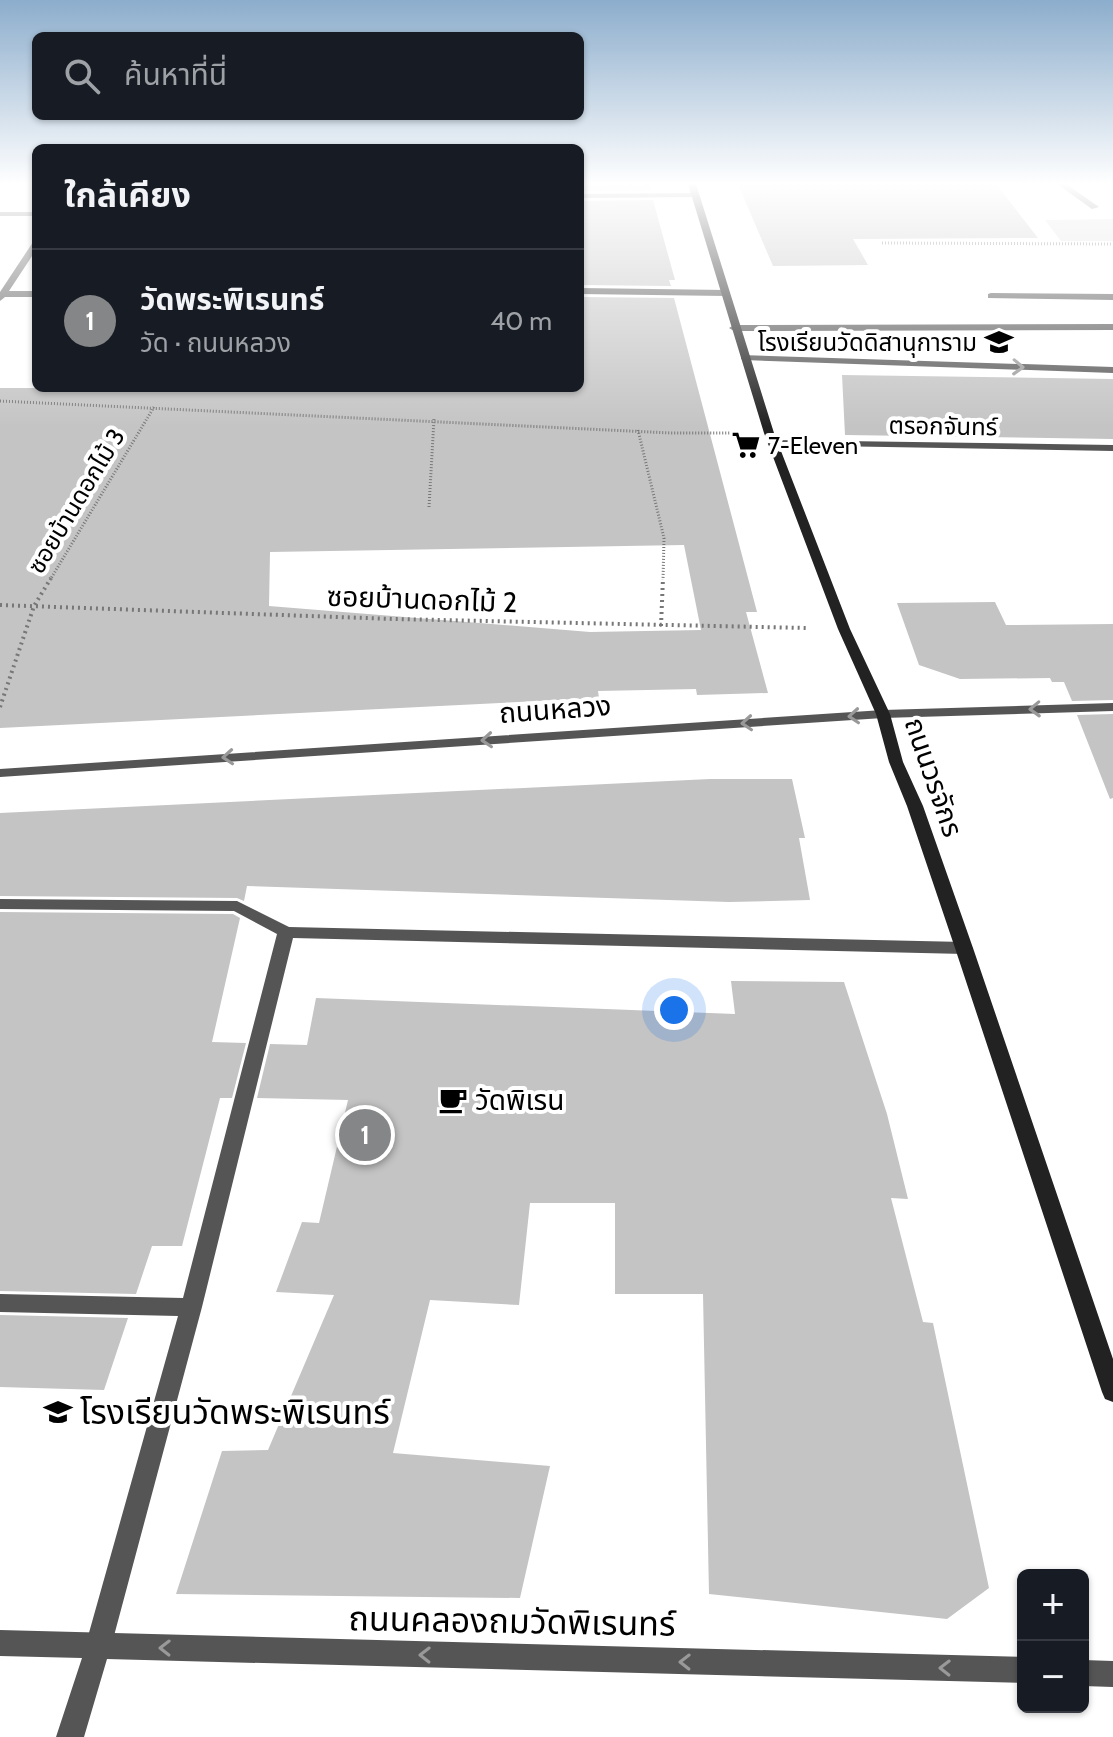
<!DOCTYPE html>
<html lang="th">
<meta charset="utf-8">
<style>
:root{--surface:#171b24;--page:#242831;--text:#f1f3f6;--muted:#9ea1a6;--line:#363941;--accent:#858687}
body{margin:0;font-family:Cabin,"Noto Sans Thai",sans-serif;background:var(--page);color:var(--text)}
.controls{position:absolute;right:24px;bottom:24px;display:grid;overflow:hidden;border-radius:12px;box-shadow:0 2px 6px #0004}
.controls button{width:72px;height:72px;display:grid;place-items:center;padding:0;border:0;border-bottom:2px solid var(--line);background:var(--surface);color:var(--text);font:40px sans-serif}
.you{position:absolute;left:674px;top:1010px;width:28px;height:28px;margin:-20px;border:6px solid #fff;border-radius:50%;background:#1a73e8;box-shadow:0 0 0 12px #1a73e833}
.badge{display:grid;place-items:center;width:52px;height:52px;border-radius:50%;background:var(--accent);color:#fff;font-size:26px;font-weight:700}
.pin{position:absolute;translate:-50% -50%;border:4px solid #fff;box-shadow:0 2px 8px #0006}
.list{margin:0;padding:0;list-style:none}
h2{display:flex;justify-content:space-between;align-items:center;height:104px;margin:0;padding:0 32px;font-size:34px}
h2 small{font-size:26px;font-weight:400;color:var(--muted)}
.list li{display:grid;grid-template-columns:52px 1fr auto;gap:24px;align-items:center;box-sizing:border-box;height:144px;padding:0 32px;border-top:2px solid var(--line)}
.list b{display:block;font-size:30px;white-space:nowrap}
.list p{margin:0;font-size:26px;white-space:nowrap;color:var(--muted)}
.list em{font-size:26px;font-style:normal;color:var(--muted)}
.icon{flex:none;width:44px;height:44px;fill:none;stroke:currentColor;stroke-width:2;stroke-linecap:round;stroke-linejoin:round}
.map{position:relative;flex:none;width:1113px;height:1737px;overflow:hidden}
.search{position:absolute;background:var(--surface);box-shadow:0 2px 6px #0004;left:32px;top:32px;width:552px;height:88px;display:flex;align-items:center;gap:20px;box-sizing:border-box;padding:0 28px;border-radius:12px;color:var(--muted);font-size:30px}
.panel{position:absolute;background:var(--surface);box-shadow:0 2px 6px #0004;left:32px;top:144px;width:552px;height:248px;border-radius:12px}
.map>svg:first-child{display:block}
.green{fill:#dcdcdc}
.building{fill:#c4c4c4;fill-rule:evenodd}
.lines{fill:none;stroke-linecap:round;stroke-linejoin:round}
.path-far1{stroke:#777;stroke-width:3;stroke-dasharray:1 2;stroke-linecap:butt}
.path{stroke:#777;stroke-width:4;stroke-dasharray:2 4;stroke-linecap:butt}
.service{fill:#555;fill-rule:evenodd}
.minor{fill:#555;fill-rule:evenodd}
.tertiary{fill:#555;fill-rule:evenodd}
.secondary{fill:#222;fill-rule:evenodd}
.oneway{stroke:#999}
.labels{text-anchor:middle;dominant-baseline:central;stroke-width:8;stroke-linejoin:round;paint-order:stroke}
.far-poi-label{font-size:24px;fill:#000;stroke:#fff;text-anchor:end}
.far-street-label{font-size:24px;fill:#000;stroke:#fff}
.street-label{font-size:28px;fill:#000;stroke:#fff}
.poi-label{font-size:28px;fill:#000;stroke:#fff;text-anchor:start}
.near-poi-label{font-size:34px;fill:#000;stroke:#fff;text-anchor:start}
.near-street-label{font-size:34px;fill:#000;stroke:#fff}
</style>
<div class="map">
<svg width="1113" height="1737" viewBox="0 0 1113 1737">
<rect width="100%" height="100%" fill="#fff"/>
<path class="green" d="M1113 219V241H1061L1045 220Z"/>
<path class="building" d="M580 184H649L650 190 580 191Z
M738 184H996L1038 238 853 239 868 265 773 266Z
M653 200 675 280H669L671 286 580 285V201Z
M580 297 674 298 757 612H746L768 693 697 695 696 689 598 691 599 698 0 728V388H580ZM684 545 701 630 590 632 269 606 270 552Z
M842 375 1113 379V439L845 435Z
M995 602 1006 625 1113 624V700L1072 701 1064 682H1052L1050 678 960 679 919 665 897 603Z
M1113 714V798L1110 799 1077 715Z
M710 779H792L805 838H799L810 900 729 902 247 886 244 901 237 898 0 896V813Z
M0 912 233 914 240 918 212 1042 246 1043 232 1098H220L182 1246H152L136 1294 0 1291Z
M731 981 844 982 887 1114 908 1199 891 1198 923 1322 933 1323 989 1588 947 1619 709 1594 703 1294H615V1203H530L519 1305 430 1300 393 1453 550 1466 520 1598 176 1594 222 1451 268 1450 334 1295 276 1292 302 1222 319 1223 348 1100 257 1098 270 1044 307 1045 316 998 735 1014Z
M0 1315 128 1318 104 1390 0 1387Z"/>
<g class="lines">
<path class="path-far1" d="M882 243 1113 244
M0 401 671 433H736
M638 430 664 538 663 580
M429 507 434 419
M50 580 154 407"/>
<path class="path" d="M0 605 394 619 807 628
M661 626 663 578
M0 707 34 606 51 578"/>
<path class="service" d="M991 293 1113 294V300L988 298V294Z
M1113 324V330L734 331 729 328 734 325Z
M0 899 237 901 289 927 964 942 973 948 964 954 293 938 202 1307 111 1647 107 1656 98 1660 89 1656 85 1647 178 1316 0 1312V1294L183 1298 277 934 234 911 0 909Z"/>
<path class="minor" d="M1057 184H1066L1099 207 1092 209Z
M698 193 695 197 580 198V194Z
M0 212H36V216H0Z
M33 242H36V250L9 291H36V297H5L0 301V292Z
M580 288 726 290 730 293 726 296 580 294Z
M741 355 1113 367V373L744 360 741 359Z
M773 440 1113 445V451L769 445 768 443Z
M0 1630 1023 1657V1683L107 1659 84 1737H56L82 1658 0 1656Z
M1083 1660 1113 1661V1687L1083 1686Z"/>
<path class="tertiary" d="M1113 703V711L883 718 0 777V769L883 710Z"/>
<path class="secondary" d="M688 184H696L774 433 850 629 890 714 903 762 923 806 973 948 1113 1359V1402L1105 1399 1102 1392 955 948 907 806 889 762 876 714 838 629 764 433Z"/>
</g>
<defs><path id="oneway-chevron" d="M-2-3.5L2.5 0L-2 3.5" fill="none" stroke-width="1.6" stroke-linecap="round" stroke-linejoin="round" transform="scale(2)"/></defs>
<g class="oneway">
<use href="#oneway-chevron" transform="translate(1018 367) rotate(2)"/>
<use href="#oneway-chevron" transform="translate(1035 709) rotate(178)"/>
<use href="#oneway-chevron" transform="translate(854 716) rotate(176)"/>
<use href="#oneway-chevron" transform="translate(747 723) rotate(176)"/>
<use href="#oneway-chevron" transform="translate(487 740) rotate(176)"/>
<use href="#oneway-chevron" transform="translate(228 757) rotate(176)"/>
<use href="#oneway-chevron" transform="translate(165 1648) rotate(-179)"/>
<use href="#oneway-chevron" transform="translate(425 1655) rotate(-179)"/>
<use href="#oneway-chevron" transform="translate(685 1662) rotate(-179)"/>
<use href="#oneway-chevron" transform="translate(945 1668) rotate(-179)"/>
</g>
<linearGradient id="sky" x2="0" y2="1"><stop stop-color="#8cadcc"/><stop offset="0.43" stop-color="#fff"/><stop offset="1" stop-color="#fff" stop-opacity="0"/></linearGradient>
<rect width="1113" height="427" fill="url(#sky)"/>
<defs>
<symbol id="school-bare" viewBox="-9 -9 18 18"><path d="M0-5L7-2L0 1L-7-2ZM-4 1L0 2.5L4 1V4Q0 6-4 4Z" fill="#000" stroke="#fff" stroke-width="2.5" paint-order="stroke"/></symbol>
<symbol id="supermarket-bare" viewBox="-9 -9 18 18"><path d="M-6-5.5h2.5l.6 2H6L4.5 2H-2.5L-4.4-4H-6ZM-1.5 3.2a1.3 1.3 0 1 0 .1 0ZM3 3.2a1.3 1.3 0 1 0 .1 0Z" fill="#000" stroke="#fff" stroke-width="2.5" paint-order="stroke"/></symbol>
<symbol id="cafe-bare" viewBox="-9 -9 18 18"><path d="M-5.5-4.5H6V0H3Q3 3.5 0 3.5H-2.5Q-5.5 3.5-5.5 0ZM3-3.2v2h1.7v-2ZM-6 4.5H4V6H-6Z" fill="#000" stroke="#fff" stroke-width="2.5" paint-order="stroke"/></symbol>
</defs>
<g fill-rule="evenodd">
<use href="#school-bare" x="979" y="322" width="40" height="40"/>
<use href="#supermarket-bare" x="726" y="425" width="40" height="40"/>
<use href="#cafe-bare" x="433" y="1080" width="40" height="40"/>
<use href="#school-bare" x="38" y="1392" width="40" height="40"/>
</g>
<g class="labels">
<g class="far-poi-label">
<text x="977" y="342">โรงเรียนวัดดิสานุการาม</text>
<text x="768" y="445" text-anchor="start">7-Eleven</text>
</g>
<g class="far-street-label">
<text transform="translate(943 426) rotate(1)">ตรอกจันทร์</text>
<text transform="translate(76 501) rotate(-59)">ซอยบ้านดอกไม้ 3</text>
</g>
<g class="street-label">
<text transform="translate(422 599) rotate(2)">ซอยบ้านดอกไม้ 2</text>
<text transform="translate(555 709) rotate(-4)">ถนนหลวง</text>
<text transform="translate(934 777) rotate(71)">ถนนวรจักร</text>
</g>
<g class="poi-label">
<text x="475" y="1100">วัดพิเรน</text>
</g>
<g class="near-poi-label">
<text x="80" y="1412">โรงเรียนวัดพระพิเรนทร์</text>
</g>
<g class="near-street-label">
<text transform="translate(512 1621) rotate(1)">ถนนคลองถมวัดพิเรนทร์</text>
</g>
</g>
</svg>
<div class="controls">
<button>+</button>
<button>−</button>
</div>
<div class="you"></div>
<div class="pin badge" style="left:365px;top:1135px">1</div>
<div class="search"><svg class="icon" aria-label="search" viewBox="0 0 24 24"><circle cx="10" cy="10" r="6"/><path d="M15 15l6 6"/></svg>ค้นหาที่นี่</div>
<section class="panel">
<h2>ใกล้เคียง<small></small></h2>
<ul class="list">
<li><span class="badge">1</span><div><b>วัดพระพิเรนทร์</b><p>วัด · ถนนหลวง</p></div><em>40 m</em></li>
</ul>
</section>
</div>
